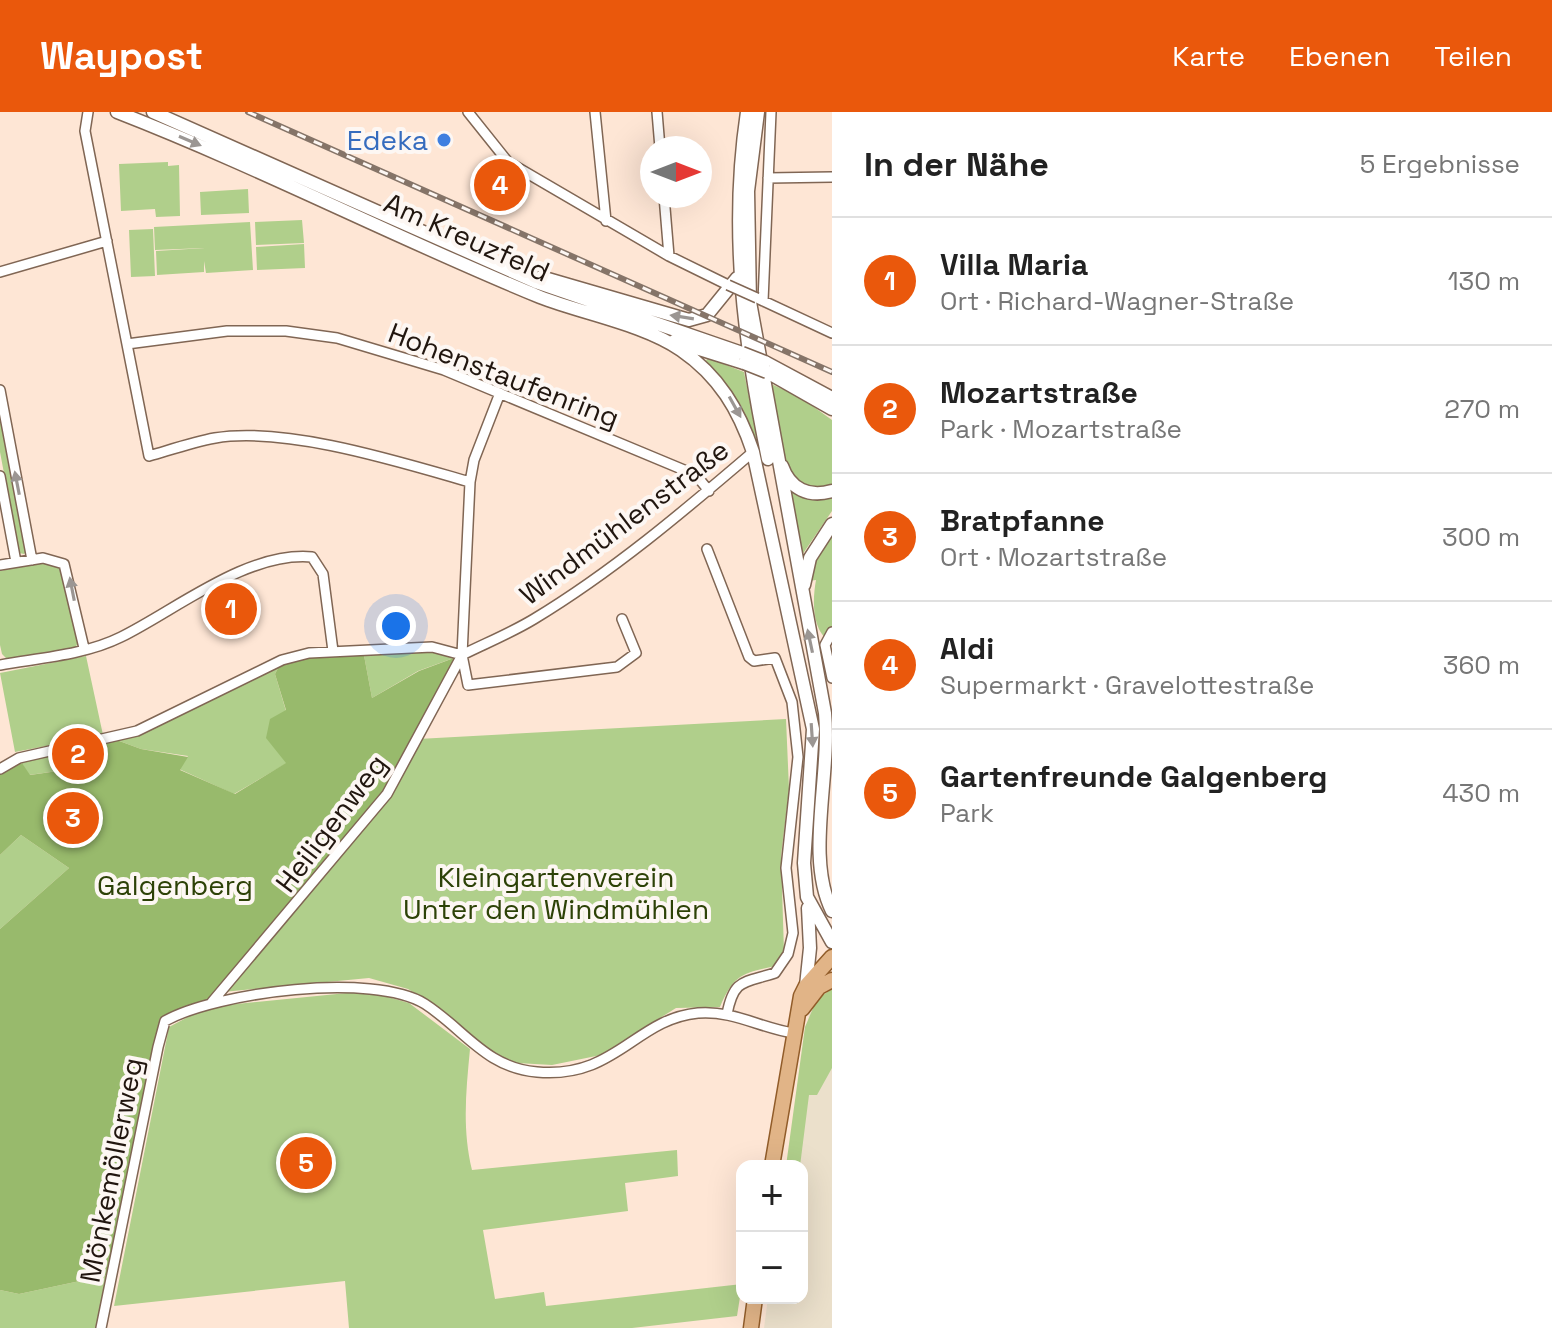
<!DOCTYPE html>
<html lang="de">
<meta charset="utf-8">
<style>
:root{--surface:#fff;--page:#f6f6f6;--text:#222;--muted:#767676;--line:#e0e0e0;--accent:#ea580c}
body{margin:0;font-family:"Space Grotesk",sans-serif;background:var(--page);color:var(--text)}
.controls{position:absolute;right:24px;bottom:24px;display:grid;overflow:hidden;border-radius:16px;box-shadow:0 8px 32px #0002}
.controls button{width:72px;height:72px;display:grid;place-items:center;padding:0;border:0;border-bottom:2px solid var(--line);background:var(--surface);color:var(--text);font:40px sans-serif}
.compass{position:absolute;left:640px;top:24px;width:72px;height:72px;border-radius:50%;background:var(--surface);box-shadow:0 8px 32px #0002;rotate:90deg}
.you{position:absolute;left:396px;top:514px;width:28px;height:28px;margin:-20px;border:6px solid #fff;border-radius:50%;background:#1a73e8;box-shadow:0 0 0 12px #1a73e833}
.badge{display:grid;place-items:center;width:52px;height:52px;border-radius:50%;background:var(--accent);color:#fff;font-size:26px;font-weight:700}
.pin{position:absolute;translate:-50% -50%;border:4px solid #fff;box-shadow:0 2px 8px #0006}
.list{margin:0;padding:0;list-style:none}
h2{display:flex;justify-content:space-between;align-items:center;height:104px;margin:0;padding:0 32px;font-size:34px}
h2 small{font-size:26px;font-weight:400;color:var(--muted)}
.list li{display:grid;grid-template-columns:52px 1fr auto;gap:24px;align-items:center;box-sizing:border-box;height:128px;padding:0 32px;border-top:2px solid var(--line)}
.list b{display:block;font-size:30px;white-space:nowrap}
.list p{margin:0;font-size:26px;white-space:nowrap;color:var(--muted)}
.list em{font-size:26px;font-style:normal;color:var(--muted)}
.map{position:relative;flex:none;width:832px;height:1216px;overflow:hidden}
header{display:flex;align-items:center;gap:48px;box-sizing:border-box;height:112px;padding:0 40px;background:var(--accent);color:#fff}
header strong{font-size:38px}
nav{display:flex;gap:44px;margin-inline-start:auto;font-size:28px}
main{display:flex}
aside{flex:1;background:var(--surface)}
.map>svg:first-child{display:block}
.medical{fill:#ebe0cb}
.green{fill:#b0cf8b}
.forest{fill:#98ba6c;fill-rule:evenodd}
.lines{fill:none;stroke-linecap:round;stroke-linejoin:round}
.minor-casing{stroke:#806654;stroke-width:12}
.secondary-casing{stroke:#806654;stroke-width:15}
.primary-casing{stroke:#915c29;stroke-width:17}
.minor{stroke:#fff;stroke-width:9}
.secondary{stroke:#fff;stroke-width:12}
.primary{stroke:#e1b487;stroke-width:14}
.rail-casing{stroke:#857468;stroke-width:6}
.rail{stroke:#fdf7f3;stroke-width:3;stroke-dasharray:9;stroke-linecap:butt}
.minor-bridge-casing{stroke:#806654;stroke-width:12;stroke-linecap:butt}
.secondary-bridge-casing{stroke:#806654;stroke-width:15;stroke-linecap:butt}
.minor-bridge{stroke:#fff;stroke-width:9}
.secondary-bridge{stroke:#fff;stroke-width:12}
.oneway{fill:#9b9693}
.shop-dot{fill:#3f7fe0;stroke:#fdf7f3;stroke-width:3}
.labels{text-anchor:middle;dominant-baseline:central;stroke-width:8;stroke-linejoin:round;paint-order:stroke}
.shop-label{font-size:28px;fill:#366cbe;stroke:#fdf7f3;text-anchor:end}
.street-label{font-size:28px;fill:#21160f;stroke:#fdf7f3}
.park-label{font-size:28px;fill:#2d4207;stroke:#fdf7f3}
</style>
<header>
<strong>Waypost</strong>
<nav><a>Karte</a><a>Ebenen</a><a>Teilen</a></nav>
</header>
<main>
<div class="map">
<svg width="832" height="1216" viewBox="0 0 832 1216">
<rect width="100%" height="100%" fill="#fee6d5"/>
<path class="medical" d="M832 877V1216H764L768 1186H802V1054H787L809 902Z"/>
<path class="green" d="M168 50V54L179 53 180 104 156 105 155 97 121 99 119 52Z
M248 77 249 101 201 103 200 80Z
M302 108 304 131 256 133 255 110Z
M250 110 253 158 206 161 204 149V160L157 163 156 139 205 136 155 138 154 115Z
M153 117 155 164 131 165 129 118Z
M304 132 305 156 257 158 256 135Z
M708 246 744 260 760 341 740 292 705 250Z
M769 271 800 285 832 308V374L816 379 794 370 778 333Z
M0 300 26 440 24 442 19 441 0 340Z
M790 377 832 382V399L802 443Z
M832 417V541V531C812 520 812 490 816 468L809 469 814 449Z
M48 449C75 457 74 507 78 531L75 536 9 549 2 542 0 533V459Z
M432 535 462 543 418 559 372 586 363 538Z
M86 544 103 623 15 640 0 561Z
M282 548 275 562 286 599 287 651 234 682 179 657 188 644 141 637 114 627Z
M786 607 789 677 781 744 784 840 776 854C743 861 734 862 720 895L676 896 601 943 552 953 517 951 483 936 438 895 408 877 369 866 223 880 418 627Z
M101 634 87 655 29 663 21 650Z
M21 723 69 756 0 817V743Z
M832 877V956L817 983H809L800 1054H786L805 915 817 887Z
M367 879 409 891 470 937C466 979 462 1017 472 1058L677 1038 678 1064 625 1071 628 1099 483 1118 495 1187 544 1180 546 1194 742 1172 737 1204 632 1216H349L345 1169 114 1194 169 915 207 895Z
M108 1163 97 1216H0V1178L19 1182Z"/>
<path class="forest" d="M363 538 372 586 419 559 462 543 387 682 209 887 160 906 108 1163 19 1182 0 1178V817L69 756 21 723 0 743V657L114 627 141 637 188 645 180 658 235 682 286 651 266 626 270 607 286 598 275 562 282 548ZM99 634 86 655 30 663 22 651Z"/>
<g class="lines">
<defs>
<path id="minor" d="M88 0 85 19 149 344C170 338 193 330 215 326 286 314 400 350 470 370
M468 0 508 50 669 144 728 173
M595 0 606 109
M657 0 660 36
M768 66 832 65
M664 84 669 144
M0 160 107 129
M759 187 832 221
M763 189 771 0
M127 232 227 219H286L337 226 444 258 696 363 709 379
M0 278 32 448
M0 364 16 450
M707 437 749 545 754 549 775 546 792 590 798 645 786 756 793 821 788 842 775 861C744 871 734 866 727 902
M0 453 43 446 64 452 84 536
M622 507 636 541 617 555 468 573 462 543C486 531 511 521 534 507 612 460 684 399 753 340
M832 520 825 533 832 566
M0 553C39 546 85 543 121 525 176 498 247 439 312 445L323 462 333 539
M0 657 19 646 137 619 282 548 309 541 432 535 462 543
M212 890 387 682 462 543 470 370 474 348 500 281
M101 1216 158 935 165 909C217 880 373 860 425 892 464 917 486 956 537 960 616 967 635 907 698 901 732 898 761 916 793 921"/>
<path id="secondary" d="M117 0C261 56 398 127 540 185 584 202 643 212 681 238 719 264 739 298 753 340L813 617 804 751 807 785 832 830
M153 0 536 170 742 241
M747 0C729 119 744 231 768 347
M758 0 748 79 750 190 825 601C831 664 805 745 832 799
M541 165 689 208 707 203 737 166
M674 229 744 251
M765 250 832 286
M767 260 832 297
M782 354C790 377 809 386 832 379
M804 473 810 446 832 412
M806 874 810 836 808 796"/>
<path id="primary" d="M802 897 819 875 832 868
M772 1054 801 884 806 874 832 845
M751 1216 755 1186"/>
</defs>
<use href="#minor" class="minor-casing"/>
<use href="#secondary" class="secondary-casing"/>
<use href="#primary" class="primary-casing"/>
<use href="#minor" class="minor"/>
<use href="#secondary" class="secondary"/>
<use href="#primary" class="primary"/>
<defs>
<path id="rail" d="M248 0 832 260"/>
</defs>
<use href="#rail" class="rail-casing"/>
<use href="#rail" class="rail"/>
<defs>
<path id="minor-bridge" d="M728 173 757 186"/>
<path id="secondary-bridge" d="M742 241 765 250
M744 251 767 260"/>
</defs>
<use href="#minor-bridge" class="minor-bridge-casing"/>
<use href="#secondary-bridge" class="secondary-bridge-casing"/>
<use href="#minor-bridge" class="minor-bridge"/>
<use href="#secondary-bridge" class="secondary-bridge"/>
</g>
<defs><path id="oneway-solid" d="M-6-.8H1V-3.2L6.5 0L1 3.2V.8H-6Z" transform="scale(2)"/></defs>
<g class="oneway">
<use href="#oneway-solid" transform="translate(190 29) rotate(23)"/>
<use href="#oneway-solid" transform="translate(682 205) rotate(-171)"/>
<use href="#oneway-solid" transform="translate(735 295) rotate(61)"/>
<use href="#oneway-solid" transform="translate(17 371) rotate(-101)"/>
<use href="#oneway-solid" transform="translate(72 477) rotate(-101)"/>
<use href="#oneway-solid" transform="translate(810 529) rotate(-102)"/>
<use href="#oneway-solid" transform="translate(812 623) rotate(86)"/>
</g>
<circle class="shop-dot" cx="444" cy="28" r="8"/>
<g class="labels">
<g class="shop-label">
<text x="428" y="28">Edeka</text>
</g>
<g class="street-label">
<text transform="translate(467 125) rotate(24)">Am Kreuzfeld</text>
<text transform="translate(504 263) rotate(21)">Hohenstaufenring</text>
<text transform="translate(624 410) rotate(-37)">Windmühlenstraße</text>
<text transform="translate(331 711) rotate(-53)">Heiligenweg</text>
<text transform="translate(111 1058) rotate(-79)">Mönkemöllerweg</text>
</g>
<g class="park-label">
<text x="556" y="765">Kleingartenverein<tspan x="556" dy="32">Unter den Windmühlen</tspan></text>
<text x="175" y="773">Galgenberg</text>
</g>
</g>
</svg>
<div class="controls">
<button>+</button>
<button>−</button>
</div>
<svg class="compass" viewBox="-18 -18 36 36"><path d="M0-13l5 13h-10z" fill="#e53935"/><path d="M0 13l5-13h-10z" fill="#767676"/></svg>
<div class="you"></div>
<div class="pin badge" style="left:231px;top:497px">1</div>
<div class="pin badge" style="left:78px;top:642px">2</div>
<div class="pin badge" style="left:73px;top:706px">3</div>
<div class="pin badge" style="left:500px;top:73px">4</div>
<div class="pin badge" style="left:306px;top:1051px">5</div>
</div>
<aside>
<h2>In der Nähe<small>5 Ergebnisse</small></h2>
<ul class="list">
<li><span class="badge">1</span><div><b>Villa Maria</b><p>Ort · Richard-Wagner-Straße</p></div><em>130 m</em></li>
<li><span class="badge">2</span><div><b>Mozartstraße</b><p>Park · Mozartstraße</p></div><em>270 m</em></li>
<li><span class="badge">3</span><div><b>Bratpfanne</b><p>Ort · Mozartstraße</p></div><em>300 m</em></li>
<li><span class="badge">4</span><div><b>Aldi</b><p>Supermarkt · Gravelottestraße</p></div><em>360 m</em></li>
<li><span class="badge">5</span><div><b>Gartenfreunde Galgenberg</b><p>Park</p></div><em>430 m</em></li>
</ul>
</aside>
</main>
